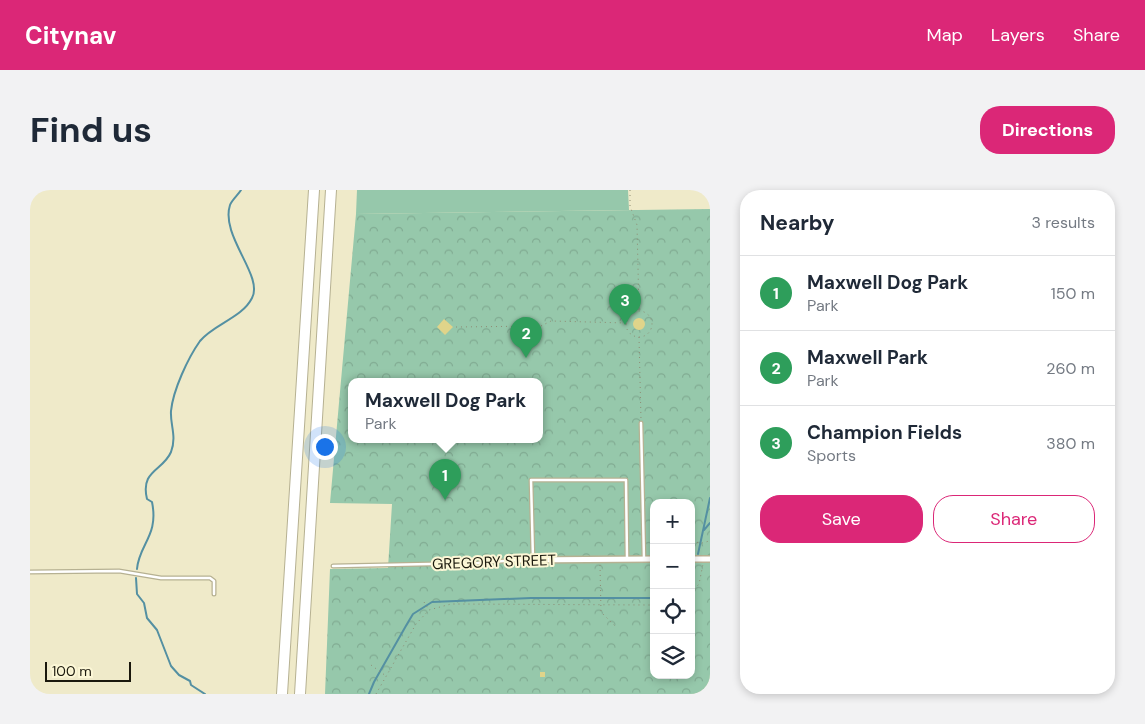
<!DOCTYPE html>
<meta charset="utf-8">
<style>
:root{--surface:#fff;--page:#f2f2f3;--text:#1f2937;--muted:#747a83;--line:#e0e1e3;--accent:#db2777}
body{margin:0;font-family:"DM Sans",sans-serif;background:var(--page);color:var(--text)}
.controls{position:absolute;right:15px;bottom:15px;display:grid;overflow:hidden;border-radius:10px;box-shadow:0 2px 8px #0003}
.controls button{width:45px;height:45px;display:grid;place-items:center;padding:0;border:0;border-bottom:1px solid var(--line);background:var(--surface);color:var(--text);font:25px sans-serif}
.scale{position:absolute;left:15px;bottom:12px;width:86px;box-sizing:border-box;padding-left:5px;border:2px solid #1a180c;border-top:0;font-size:14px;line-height:18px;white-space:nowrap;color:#1a180c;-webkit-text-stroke:4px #fcf7d6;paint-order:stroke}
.you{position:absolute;left:294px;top:256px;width:18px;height:18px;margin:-12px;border:4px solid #fff;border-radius:50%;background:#1a73e8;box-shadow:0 0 0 8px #1a73e833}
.badge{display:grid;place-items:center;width:32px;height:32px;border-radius:50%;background:var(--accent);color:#fff;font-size:16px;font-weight:700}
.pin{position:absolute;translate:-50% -41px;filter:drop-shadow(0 1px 2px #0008)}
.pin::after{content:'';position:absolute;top:26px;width:18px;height:15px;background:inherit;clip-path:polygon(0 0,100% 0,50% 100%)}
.popup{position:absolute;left:318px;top:188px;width:195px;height:65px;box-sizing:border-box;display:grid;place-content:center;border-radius:10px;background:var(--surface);filter:drop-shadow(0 1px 4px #0005);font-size:16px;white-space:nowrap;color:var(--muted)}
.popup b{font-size:19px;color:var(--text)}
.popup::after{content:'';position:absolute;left:50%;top:100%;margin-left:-10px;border:10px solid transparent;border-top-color:var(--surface)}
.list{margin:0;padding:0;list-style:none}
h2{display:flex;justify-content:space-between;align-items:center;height:65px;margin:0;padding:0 20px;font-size:21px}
h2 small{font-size:16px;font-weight:400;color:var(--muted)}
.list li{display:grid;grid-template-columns:32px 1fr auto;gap:15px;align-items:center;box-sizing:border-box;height:75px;padding:0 20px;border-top:1px solid var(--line)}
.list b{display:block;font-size:19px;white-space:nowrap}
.list p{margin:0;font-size:16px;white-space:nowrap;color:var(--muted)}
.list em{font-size:16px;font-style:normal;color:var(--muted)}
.actions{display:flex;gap:10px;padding:15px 20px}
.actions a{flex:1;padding:11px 0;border:1px solid var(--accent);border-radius:20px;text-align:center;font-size:18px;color:var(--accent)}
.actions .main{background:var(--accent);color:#fff}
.icon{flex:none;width:28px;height:28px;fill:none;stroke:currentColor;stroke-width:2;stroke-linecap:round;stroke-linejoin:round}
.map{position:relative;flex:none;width:680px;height:504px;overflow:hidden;border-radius:20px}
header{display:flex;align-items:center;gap:30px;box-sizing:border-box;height:70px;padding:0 25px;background:var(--accent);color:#fff}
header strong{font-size:24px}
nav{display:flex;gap:28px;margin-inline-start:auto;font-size:18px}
.intro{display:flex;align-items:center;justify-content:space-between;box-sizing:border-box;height:120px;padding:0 30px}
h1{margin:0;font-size:35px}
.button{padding:12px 22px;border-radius:20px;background:var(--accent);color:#fff;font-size:18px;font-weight:700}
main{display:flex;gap:30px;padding:0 30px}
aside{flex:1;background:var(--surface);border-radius:20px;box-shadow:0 2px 8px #0003}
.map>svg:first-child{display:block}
.grass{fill:#96c8ab}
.park{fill:url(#park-crowns);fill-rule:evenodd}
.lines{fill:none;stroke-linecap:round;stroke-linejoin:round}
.stream{stroke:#5490a2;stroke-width:2}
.building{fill:#e0d48a}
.service-casing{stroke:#b6b192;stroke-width:5}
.minor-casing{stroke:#b6b192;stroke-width:8}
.motorway-casing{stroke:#b6b192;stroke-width:12}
.path{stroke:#8e8b73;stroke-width:1;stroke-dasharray:1 4;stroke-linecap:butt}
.service{stroke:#fff;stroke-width:2.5}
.minor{stroke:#fff;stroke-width:5}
.motorway{stroke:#fff;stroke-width:10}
.labels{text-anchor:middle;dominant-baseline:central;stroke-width:4;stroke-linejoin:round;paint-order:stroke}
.street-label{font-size:15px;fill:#1a180c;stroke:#fcf7d6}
</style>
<header>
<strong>Citynav</strong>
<nav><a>Map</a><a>Layers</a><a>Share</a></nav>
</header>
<div class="intro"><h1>Find us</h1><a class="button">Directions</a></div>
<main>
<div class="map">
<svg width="680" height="504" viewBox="0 0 680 504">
<defs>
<pattern id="park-crowns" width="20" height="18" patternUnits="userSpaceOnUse" patternTransform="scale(1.25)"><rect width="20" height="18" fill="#96c8ab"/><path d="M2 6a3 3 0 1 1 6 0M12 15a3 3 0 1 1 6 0" fill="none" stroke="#81ab92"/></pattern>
</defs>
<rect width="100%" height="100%" fill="#efeac9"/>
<path class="grass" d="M327 0H598L599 20 326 24Z"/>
<path class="park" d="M680 19V504H295L300 379 358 378 362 314 300 313 326 24ZM321 191H509V249H321ZM624 313H661V485H624Z"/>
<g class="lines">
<path class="stream" d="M674 340 680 333
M668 364 680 308
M661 378 664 374
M107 379C109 354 129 346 122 312L117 309C110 280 133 281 141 262 147 246 140 235 141 221 143 200 158 168 170 151 184 134 212 128 222 108 234 86 190 46 200 15 202 10 208 5 211 0
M106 388 107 404 114 413 117 428 127 440 141 476 149 485 160 491 161 495 175 504
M339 504 344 492 377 434 383 424 402 412 501 408H624"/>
</g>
<path class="building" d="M603 134a6 6 0 1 1 12 0a6 6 0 1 1-12 0Z
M414 129 423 137 415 145 407 137Z
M510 482H515V487H510Z"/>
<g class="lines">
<defs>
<path id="service" d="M611 233 614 369
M503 369 501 290H596L597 368
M303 376 448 373 488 370
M0 382 89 381 131 388H180L184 391V404"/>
<path id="minor" d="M661 369H680
M489 370 624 369"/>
<path id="motorway" d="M252 504 284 0
M270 504 301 0"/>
</defs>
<use href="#service" class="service-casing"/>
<use href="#minor" class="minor-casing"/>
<use href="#motorway" class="motorway-casing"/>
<path class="path" d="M600 0V16L607 35 609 121
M596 134a13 13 0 1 1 26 0a13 13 0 1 1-26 0Z
M426 137 511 136 521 131 597 133
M609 147 611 230
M663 364 664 352 673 353 679 351
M570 375 571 422 585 436
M661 403 669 394 673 374
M394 412 399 420
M341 475 356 486
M346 504 386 434 399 420 421 414 624 415"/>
<use href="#service" class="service"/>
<use href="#minor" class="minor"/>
<use href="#motorway" class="motorway"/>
</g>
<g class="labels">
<g class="street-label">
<text transform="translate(464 372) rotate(-2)">GREGORY STREET</text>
</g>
</g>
</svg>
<div class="controls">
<button>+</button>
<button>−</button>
<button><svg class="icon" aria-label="locate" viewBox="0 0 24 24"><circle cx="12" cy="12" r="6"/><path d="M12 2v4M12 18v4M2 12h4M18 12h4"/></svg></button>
<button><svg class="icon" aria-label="layers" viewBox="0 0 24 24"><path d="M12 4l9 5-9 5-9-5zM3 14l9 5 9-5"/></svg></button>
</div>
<div class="scale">100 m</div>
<div class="you"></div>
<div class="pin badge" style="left:415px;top:310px;background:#2e9e5b">1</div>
<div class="popup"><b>Maxwell Dog Park</b>Park</div>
<div class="pin badge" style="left:496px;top:168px;background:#2e9e5b">2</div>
<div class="pin badge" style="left:595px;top:135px;background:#2e9e5b">3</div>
</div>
<aside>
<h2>Nearby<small>3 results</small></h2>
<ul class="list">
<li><span class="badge" style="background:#2e9e5b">1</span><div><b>Maxwell Dog Park</b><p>Park</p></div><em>150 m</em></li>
<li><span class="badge" style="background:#2e9e5b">2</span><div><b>Maxwell Park</b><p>Park</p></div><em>260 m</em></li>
<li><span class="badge" style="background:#2e9e5b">3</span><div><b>Champion Fields</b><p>Sports</p></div><em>380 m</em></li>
</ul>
<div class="actions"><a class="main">Save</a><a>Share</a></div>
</aside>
</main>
